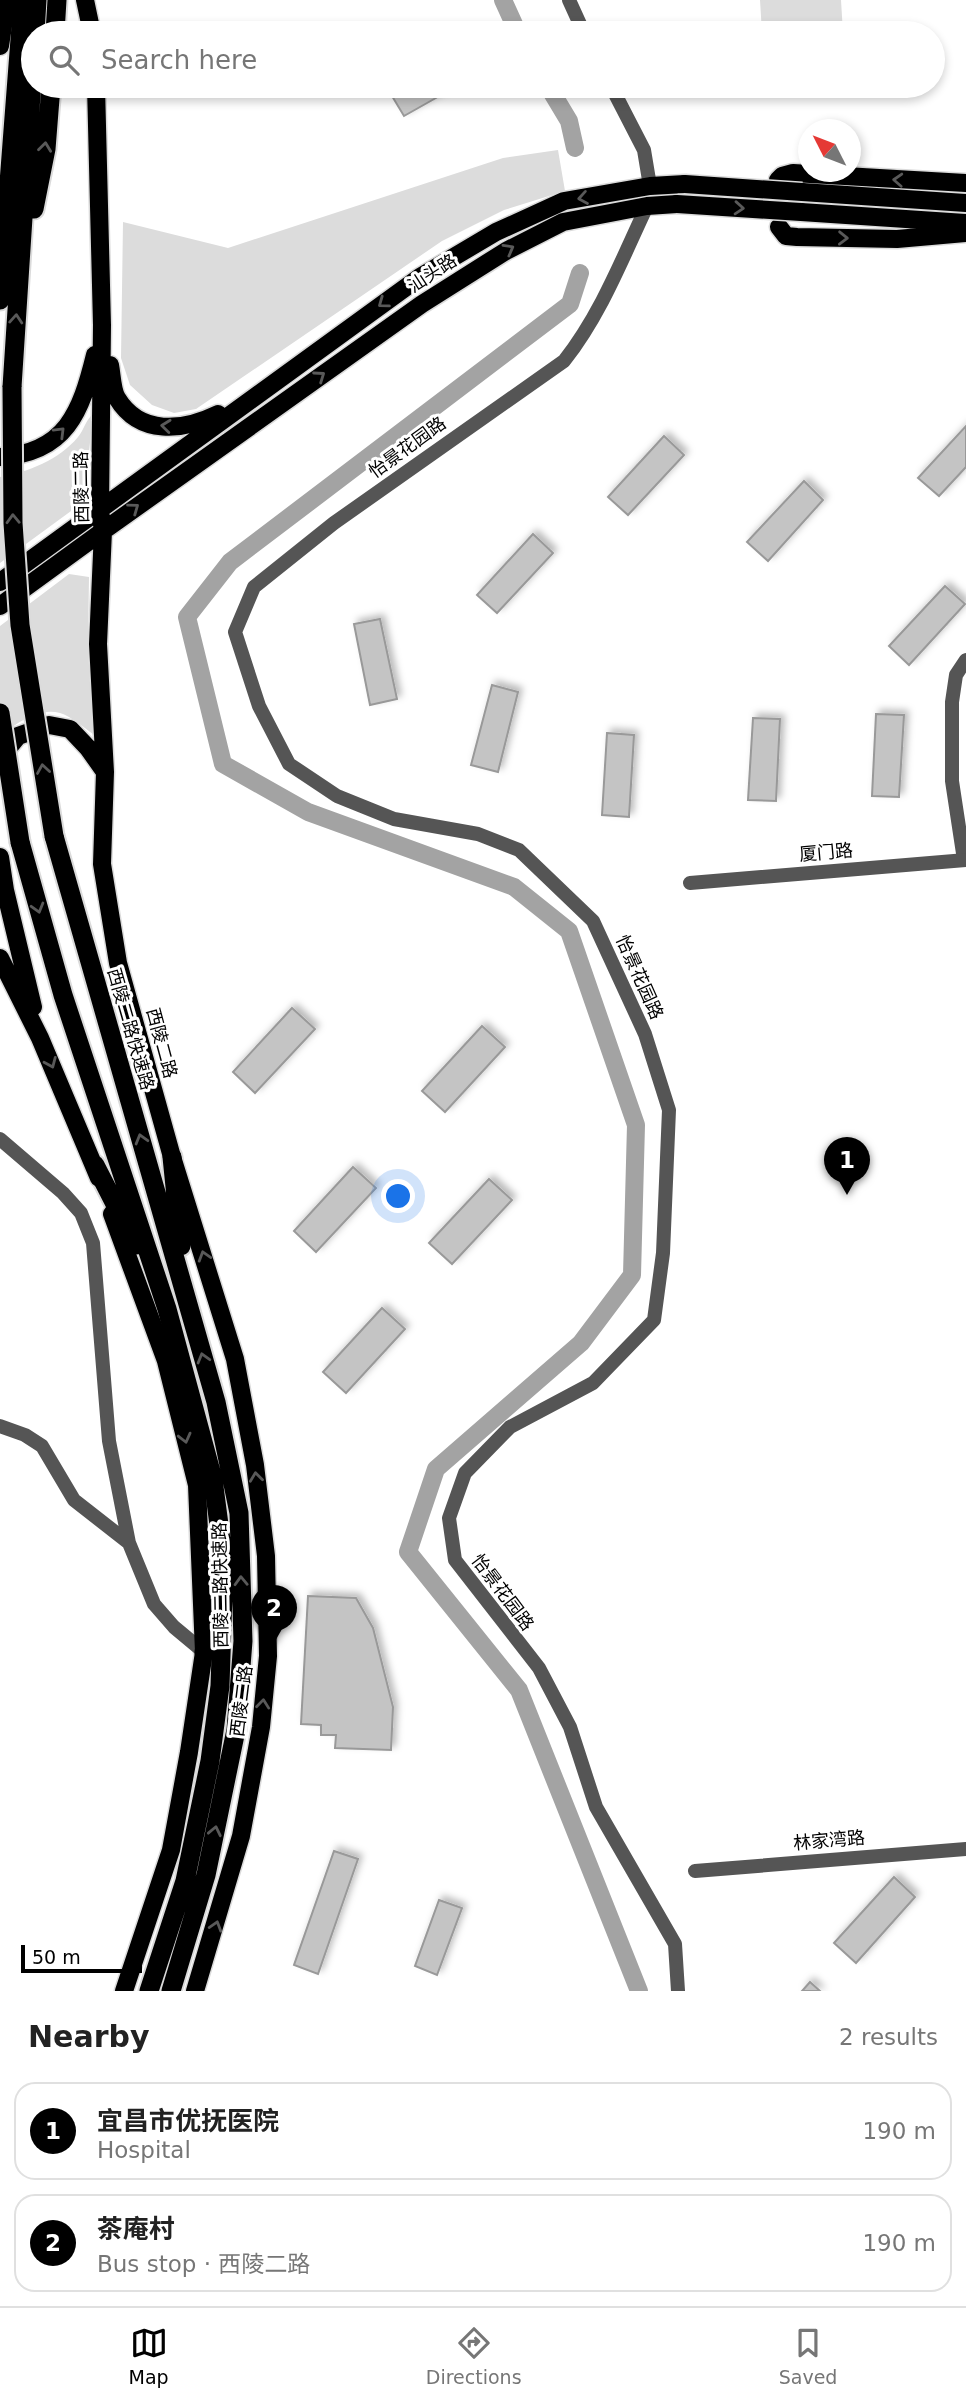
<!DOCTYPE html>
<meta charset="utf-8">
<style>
:root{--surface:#fff;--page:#f2f2f2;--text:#222;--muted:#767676;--line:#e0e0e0;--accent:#000}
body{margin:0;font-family:"DejaVu Sans","Noto Sans SC",sans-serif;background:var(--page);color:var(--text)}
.compass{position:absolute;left:798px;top:119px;width:63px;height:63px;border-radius:50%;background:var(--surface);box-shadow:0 4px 10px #0003;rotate:312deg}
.scale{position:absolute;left:21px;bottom:18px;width:121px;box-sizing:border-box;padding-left:7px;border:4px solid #000;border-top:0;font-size:19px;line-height:24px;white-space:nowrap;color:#000;-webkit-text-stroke:5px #fff;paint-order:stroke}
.you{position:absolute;left:399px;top:1197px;width:24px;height:24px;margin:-18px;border:5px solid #fff;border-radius:50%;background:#1a73e8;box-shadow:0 0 0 10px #1a73e833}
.badge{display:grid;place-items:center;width:46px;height:46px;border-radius:50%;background:var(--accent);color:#fff;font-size:23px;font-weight:700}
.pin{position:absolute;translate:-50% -58px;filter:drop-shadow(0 2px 4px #0008)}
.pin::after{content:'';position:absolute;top:37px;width:24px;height:21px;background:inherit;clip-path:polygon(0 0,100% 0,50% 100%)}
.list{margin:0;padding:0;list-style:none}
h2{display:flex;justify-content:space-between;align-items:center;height:91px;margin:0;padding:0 28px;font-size:30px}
h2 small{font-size:23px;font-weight:400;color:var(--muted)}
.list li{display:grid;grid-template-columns:46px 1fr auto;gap:21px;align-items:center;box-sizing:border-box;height:98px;margin:0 14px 14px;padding:0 14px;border:2px solid var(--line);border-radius:21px}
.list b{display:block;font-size:26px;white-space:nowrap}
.list p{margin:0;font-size:23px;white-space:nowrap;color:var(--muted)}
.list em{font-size:23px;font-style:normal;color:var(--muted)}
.icon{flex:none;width:38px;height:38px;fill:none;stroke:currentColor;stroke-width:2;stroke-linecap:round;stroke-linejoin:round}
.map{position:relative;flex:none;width:966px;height:1991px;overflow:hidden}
.search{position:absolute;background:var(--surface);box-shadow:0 4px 10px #0003;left:21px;right:21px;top:21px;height:77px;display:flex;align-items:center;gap:18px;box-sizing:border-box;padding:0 24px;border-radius:38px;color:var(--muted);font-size:26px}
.sheet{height:315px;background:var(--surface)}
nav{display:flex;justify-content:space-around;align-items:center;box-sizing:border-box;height:98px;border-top:2px solid var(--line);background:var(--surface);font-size:19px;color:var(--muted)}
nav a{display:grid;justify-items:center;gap:4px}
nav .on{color:var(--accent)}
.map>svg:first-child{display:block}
.green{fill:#dcdcdc}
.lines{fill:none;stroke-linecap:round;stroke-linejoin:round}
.canal{stroke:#a3a3a3;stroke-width:18}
.building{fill:#c4c4c4;stroke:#999;stroke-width:2;filter:url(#shadow)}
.primary-casing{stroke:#dbdbdb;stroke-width:21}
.trunk-casing{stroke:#dbdbdb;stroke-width:23}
.minor{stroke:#555;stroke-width:14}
.tertiary{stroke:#555;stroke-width:14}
.primary{stroke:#000;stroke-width:18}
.trunk{stroke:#000;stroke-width:19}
.primary-bridge-casing{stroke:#dbdbdb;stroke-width:21;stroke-linecap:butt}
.trunk-bridge-casing{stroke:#dbdbdb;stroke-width:23;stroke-linecap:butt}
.primary-bridge{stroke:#000;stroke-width:18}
.trunk-bridge{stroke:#000;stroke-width:19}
.oneway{stroke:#595959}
.labels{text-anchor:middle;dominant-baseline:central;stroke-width:6;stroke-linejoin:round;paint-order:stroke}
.street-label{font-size:18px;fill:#000;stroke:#fff}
</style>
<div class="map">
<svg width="966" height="1991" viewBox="0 0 966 1991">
<defs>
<filter id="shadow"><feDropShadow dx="4" dy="-4" stdDeviation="3.5" flood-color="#0004"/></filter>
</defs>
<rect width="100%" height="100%" fill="#fff"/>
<path class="green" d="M760 0H841L843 33H762Z
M765 86H846V89L765 94Z
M558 150 565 191 504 210 442 241 196 409 174 413 152 405 130 385 121 358 123 222 228 248 503 158Z
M93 414 85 490 82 503 0 563V477C28 472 59 460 78 437 84 430 85 421 93 414Z
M69 574 89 577 88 649 93 734C84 728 71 716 60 713 38 707 15 724 0 737V626Z"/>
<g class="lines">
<path class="canal" d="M503 0 518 33
M548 86 569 121 575 148
M580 273 570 304 230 562 187 617 223 764 308 812 514 887 569 931 636 1125 632 1275 581 1343 436 1469 408 1552 519 1690 639 1991"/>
</g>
<path class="building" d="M386 86H447L450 90 404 116Z
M966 426V467L939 496 918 478Z
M664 436 684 455 628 515 608 497Z
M804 481 823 500 768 561 747 542Z
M533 534 553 553 497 613 477 595Z
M945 586 965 604 909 665 889 646Z
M380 619 397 699 370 705 354 624Z
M492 685 518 692 498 772 471 765Z
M876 714 904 715 899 797 872 796Z
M753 718 780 719 776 801 748 800Z
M607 733 634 735 629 817 602 815Z
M292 1008 315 1029 255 1093 233 1072Z
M482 1026 505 1047 445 1112 422 1091Z
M353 1167 376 1188 316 1252 294 1231Z
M489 1179 512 1200 452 1264 429 1243Z
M382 1308 405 1329 346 1393 323 1372Z
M308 1596 356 1598 373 1628 393 1707 391 1750 335 1748 336 1735H321V1725L301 1724Z
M334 1851 358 1859 318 1974 294 1965Z
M894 1877 915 1897 856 1963 834 1943Z
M439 1900 462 1908 437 1975 415 1966Z
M810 1982 820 1991H802Z"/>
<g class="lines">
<defs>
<path id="primary" d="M85 0 92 33
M0 46 7 0
M96 86 102 325 100 511 103 531 98 644 105 772 102 864 118 963 172 1157 235 1359 255 1465 266 1556 268 1656 261 1727 241 1836 195 1991
M778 180 782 176 793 173 966 183
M802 192 966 203
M801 212 966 223
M779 227 786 236 797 237 897 239 966 233
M110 365C112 375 112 390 117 398 140 436 183 431 218 414
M0 457C66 453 81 412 95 355
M0 582 420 277 496 232 564 201 650 186 685 184
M0 606 103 531 422 304 506 251 563 222 647 206 677 204
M0 758 18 736 49 725 70 729 88 748 105 772
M0 857 5 890 33 1007
M0 958 40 1038 99 1178
M112 1214 166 1361 197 1485 204 1652 189 1752 171 1850 124 1991"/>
<path id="trunk" d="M35 33 37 0
M55 33 57 0
M34 209 46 149 51 86
M0 300 23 0
M12 387 33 64
M54 836 216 1402 239 1513 243 1641 236 1730 206 1875 171 1991
M20 842 63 995 167 1309 213 1479 224 1563 220 1686 210 1761 185 1881 149 1991
M172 1157 181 1246
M95 1165 136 1245
M204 1652 214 1608"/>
</defs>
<use href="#primary" class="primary-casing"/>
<use href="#trunk" class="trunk-casing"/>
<path class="minor" d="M569 0 584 33
M611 86 644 150 650 186
M647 206C622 259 601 314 564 361L334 523 254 587 235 632 259 706 289 764 337 796 394 819 478 834 519 850 593 921 645 1034 669 1110 663 1253 654 1320 593 1383 510 1427 465 1473 449 1518 455 1560 539 1668 570 1727 596 1807 675 1944 678 1991
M964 860 952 781V702L956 675 966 660
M0 1139 63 1193 81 1213 93 1243 109 1441 129 1543 154 1604 174 1627 204 1652
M0 1426 25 1435 42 1446 74 1500 129 1543
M695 1871 966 1849"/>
<path class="tertiary" d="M690 883 966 860"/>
<use href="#primary" class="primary"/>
<use href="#trunk" class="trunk"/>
<defs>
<path id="primary-bridge" d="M685 184 802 192
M677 204 801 212"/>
<path id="trunk-bridge" d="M12 387 13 523 20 625 54 836
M0 713 20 842"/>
</defs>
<use href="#primary-bridge" class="primary-bridge-casing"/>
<use href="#trunk-bridge" class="trunk-bridge-casing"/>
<use href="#primary-bridge" class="primary-bridge"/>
<use href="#trunk-bridge" class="trunk-bridge"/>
</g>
<defs><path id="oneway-chevron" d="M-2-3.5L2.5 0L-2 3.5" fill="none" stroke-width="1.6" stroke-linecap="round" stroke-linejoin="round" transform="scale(1.75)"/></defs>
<g class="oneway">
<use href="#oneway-chevron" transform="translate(45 147) rotate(-83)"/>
<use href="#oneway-chevron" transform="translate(898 180) rotate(-177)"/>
<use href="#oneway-chevron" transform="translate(583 198) rotate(170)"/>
<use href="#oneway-chevron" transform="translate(739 208) rotate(4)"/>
<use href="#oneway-chevron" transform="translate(843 238) rotate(1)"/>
<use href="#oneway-chevron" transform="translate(509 249) rotate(-29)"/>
<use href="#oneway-chevron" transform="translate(383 303) rotate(144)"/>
<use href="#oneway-chevron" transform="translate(16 319) rotate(-86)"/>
<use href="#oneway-chevron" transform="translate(320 376) rotate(-35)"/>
<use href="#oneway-chevron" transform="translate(166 426) rotate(-174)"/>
<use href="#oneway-chevron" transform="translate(60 432) rotate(-45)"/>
<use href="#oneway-chevron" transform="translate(134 508) rotate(-36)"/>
<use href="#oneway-chevron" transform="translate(13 519) rotate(-92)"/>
<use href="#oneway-chevron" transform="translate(43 769) rotate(-99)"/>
<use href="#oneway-chevron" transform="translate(38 908) rotate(74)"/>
<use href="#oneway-chevron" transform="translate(51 1063) rotate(67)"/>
<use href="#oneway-chevron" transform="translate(141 1139) rotate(-106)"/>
<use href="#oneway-chevron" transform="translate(204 1256) rotate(-107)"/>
<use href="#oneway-chevron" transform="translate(203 1358) rotate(-106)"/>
<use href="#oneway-chevron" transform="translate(185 1438) rotate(76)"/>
<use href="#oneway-chevron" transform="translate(256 1477) rotate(-97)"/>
<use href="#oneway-chevron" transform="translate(241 1581) rotate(-92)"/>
<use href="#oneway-chevron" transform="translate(263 1704) rotate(-84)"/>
<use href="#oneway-chevron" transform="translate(215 1831) rotate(-78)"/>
<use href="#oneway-chevron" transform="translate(216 1926) rotate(-73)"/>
</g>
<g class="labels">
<g class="street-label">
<text transform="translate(432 273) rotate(-33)">汕头路</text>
<text transform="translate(407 447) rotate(-36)">怡景花园路</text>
<text transform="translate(81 487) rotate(-91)">西陵二路</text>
<text transform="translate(826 852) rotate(-5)">厦门路</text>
<text transform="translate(640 977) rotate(66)">怡景花园路</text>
<text transform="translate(131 1029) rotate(74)">西陵二路快速路</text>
<text transform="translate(162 1043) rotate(75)">西陵二路</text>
<text transform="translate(220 1585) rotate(-91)">西陵二路快速路</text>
<text transform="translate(503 1592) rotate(53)">怡景花园路</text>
<text transform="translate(241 1701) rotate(-83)">西陵二路</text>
<text transform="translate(829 1840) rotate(-5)">林家湾路</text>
</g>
</g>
</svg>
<svg class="compass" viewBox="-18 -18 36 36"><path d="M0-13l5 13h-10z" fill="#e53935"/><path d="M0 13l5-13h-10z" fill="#767676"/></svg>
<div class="scale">50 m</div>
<div class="you"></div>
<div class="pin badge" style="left:847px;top:1195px">1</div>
<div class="pin badge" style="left:274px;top:1643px">2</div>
<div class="search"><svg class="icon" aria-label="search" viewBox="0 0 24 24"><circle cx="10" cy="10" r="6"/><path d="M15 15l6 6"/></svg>Search here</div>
</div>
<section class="sheet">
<h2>Nearby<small>2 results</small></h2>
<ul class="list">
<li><span class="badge">1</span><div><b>宜昌市优抚医院</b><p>Hospital</p></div><em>190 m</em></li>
<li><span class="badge">2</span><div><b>茶庵村</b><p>Bus stop · 西陵二路</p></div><em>190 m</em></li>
</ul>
</section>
<nav>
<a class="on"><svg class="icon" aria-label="map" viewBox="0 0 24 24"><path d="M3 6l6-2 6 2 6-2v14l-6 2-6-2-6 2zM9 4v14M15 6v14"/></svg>Map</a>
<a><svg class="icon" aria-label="directions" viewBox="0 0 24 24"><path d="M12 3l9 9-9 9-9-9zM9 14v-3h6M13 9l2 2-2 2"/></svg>Directions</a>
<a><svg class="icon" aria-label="saved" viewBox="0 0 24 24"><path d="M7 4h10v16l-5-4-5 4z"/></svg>Saved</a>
</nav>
